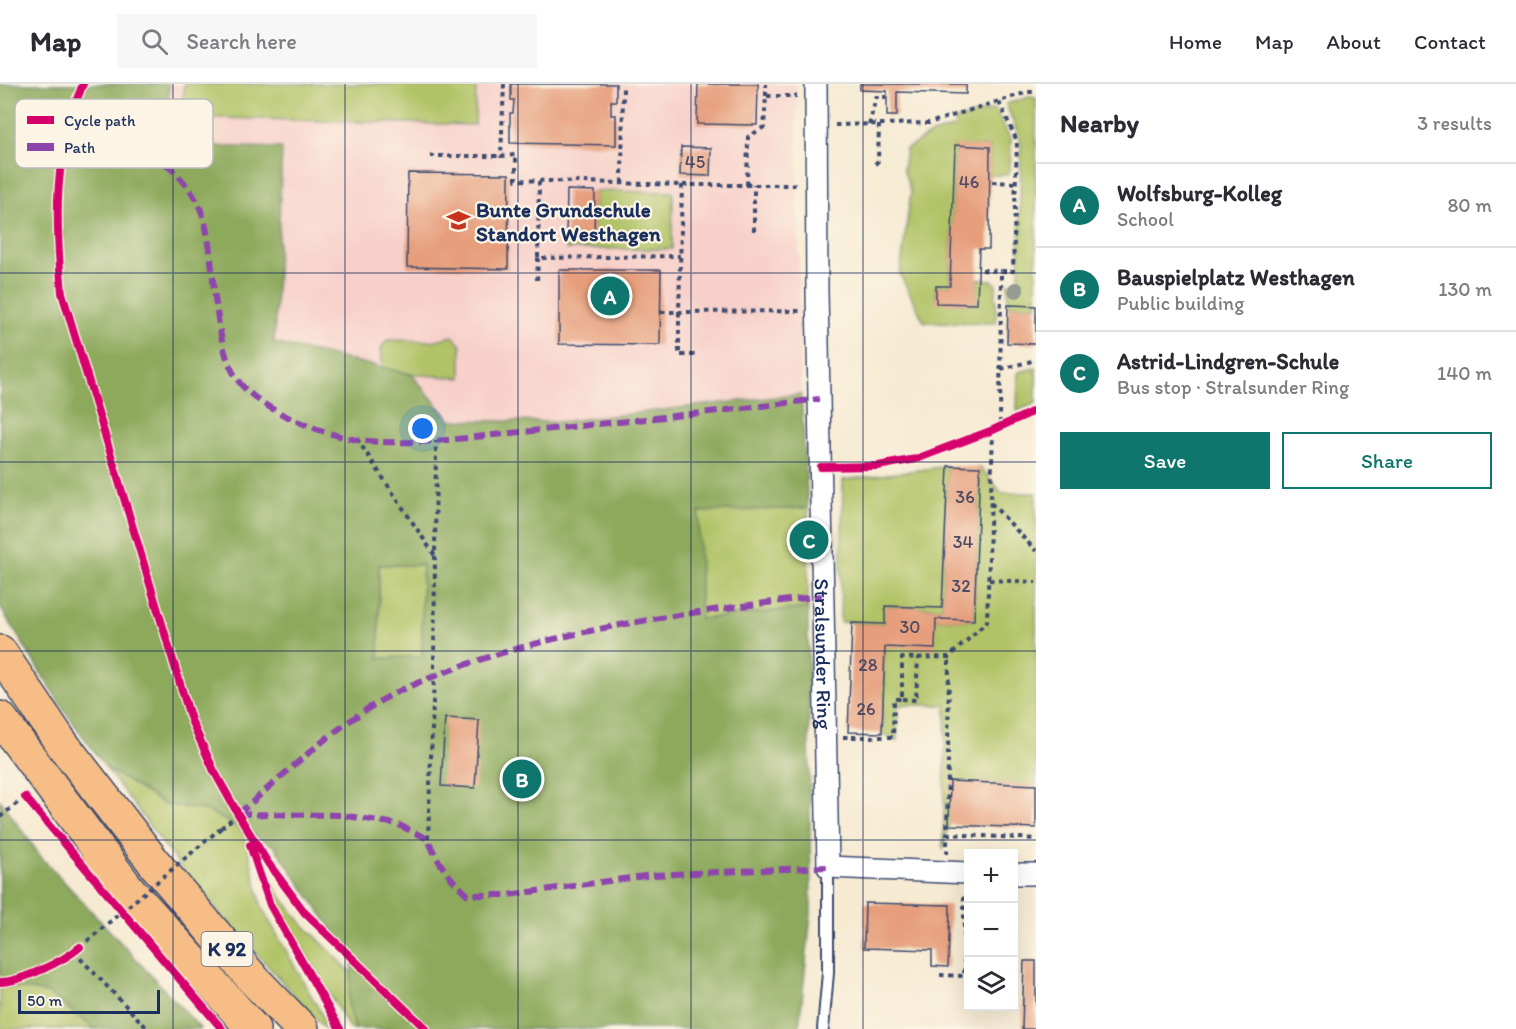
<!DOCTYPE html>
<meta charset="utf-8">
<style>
:root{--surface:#fff;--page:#f7f7f7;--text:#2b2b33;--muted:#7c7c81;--line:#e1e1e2;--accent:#0f766e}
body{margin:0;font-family:Itim,sans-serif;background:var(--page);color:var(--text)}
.controls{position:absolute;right:18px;bottom:18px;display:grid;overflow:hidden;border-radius:0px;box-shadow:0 6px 24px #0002}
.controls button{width:54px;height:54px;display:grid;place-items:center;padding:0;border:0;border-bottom:2px solid var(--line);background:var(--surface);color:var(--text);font:30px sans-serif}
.scale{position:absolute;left:18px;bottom:15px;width:142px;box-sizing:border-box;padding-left:6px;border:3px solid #1b2f5e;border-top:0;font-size:16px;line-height:21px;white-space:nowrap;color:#1b2f5e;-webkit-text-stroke:4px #fcf5e5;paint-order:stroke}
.you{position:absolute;left:423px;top:345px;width:21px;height:21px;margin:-15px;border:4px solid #fff;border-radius:50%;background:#1a73e8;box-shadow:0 0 0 9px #1a73e833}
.badge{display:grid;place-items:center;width:39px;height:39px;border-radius:50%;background:var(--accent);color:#fff;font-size:20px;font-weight:700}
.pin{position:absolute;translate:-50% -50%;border:3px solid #fff;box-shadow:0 2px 6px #0006}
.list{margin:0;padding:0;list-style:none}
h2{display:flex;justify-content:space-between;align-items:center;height:78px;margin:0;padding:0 24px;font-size:26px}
h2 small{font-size:20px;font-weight:400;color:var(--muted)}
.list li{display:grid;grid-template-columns:39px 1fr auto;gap:18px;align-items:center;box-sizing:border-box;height:84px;padding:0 24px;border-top:2px solid var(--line)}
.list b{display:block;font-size:22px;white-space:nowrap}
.list p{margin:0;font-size:20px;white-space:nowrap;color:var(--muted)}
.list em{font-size:20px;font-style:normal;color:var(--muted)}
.actions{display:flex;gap:12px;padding:18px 24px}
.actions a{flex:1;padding:14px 0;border:2px solid var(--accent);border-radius:0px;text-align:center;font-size:21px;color:var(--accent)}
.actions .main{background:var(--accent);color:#fff}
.icon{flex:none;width:33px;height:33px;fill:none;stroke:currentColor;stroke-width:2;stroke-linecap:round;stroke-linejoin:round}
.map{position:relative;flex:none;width:1036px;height:945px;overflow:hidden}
header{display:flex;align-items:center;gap:36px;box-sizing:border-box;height:84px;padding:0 30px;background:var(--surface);border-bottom:2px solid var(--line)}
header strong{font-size:28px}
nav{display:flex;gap:33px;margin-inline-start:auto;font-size:21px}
.search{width:420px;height:54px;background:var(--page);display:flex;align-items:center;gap:15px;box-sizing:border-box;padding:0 21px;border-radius:0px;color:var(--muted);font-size:22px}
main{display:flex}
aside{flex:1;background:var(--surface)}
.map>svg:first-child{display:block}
.built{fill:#f7d0c9}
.green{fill:#b1c366;stroke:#667962;stroke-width:1.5}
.forest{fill:#8ca95b;stroke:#546c5c;stroke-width:1.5;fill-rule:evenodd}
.building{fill:#e69e7b}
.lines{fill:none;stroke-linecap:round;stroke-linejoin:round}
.service-casing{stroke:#3c4b6f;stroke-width:14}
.minor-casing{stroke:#3c4b6f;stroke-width:24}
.trunk-casing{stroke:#3c4b6f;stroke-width:36}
.motorway-casing{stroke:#3c4b6f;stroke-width:36}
.path{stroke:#3c4b6f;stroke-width:4;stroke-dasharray:4.5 4.5;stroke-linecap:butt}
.service{stroke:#fff;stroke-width:10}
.minor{stroke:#fff;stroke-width:21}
.trunk{stroke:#f6be86;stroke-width:33}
.motorway{stroke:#f6be86;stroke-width:33}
.path-bridge{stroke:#3c4b6f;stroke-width:4;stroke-dasharray:4.5 4.5;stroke-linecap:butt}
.quiet{stroke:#8e44ad;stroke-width:6;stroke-dasharray:12 6;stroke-linecap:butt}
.cycleway-casing{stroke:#fcf5e5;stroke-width:11}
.cycleway{stroke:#d6006c;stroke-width:8}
.tree{fill:#969b93}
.grid{fill:none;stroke:#1b2f5e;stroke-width:1.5;stroke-opacity:0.55}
.labels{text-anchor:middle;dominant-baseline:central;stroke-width:4.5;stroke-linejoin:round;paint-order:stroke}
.number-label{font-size:18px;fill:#4e4b65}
.shield{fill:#fcf5e5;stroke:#5e6a86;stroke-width:1.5}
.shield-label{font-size:20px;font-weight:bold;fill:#1b2f5e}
.poi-label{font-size:21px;font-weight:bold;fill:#1b2f5e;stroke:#fcf5e5;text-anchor:start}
.street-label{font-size:21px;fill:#1b2f5e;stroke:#fcf5e5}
.key{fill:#fcf5e5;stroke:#b8babc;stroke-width:1.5}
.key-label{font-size:16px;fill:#1b2f5e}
</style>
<header>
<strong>Map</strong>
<div class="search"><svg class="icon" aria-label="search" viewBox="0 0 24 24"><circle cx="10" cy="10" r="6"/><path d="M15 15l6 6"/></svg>Search here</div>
<nav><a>Home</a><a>Map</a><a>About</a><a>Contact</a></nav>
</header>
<main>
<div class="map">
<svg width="1036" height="945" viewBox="0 0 1036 945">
<rect width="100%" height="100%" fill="#fcf5e5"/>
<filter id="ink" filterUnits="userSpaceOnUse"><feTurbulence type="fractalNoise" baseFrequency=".0167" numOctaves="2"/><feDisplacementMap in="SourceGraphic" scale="12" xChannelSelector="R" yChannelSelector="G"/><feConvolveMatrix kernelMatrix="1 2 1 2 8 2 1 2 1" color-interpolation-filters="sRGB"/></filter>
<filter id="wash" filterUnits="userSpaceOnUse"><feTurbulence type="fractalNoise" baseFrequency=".008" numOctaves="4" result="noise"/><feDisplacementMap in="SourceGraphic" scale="24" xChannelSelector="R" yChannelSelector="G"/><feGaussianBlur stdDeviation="1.35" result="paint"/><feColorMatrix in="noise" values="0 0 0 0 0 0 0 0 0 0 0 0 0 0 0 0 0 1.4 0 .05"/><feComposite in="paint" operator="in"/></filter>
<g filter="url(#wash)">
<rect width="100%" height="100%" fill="#f6ead2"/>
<path class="built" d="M169 0H796L801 310 558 338 461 337 450 336 411 290 274 259 282 64 167 61Z"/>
<path class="green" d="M184 0H476L475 41 183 33Z
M1029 13 1036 14V222L1008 221V199H1019L1021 58 1006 20Z
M995 25 1011 56 1010 87 1007 91H989L990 63 955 62 950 202H936V218L976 220 978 195 992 196 996 201V239L924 238 900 190 911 108 903 85 906 65 929 51 955 43V36Z
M595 107 673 108 672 165H566V151H594Z
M453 252 461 262V294L411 290 383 284 381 265 387 256 432 257Z
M1036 284V319L1017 327 1018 288Z
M948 382 942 524 886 522 885 540 840 538 843 396Z
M980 383 1002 409H1036V701L951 698 949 741 943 765 946 621H898L897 658 882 649 885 563 936 535 974 536Z
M808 424V524L700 535 699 427Z
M379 481H422V573L379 574Z
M106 684 164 720 205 726 243 744 262 824 330 945H325L191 797Z
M0 716 48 909 95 945H0Z
M265 791 299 836 352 889 348 920 355 945H350L278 822Z"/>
<path class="forest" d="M0 0H169L167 61 282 64 274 259 411 290 450 336 558 338 801 310 808 424 699 428 700 535 808 524 811 830 799 945H355L348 920 353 875 274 762 205 726 164 720 106 684 64 626 0 523ZM379 481H422V573L379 574Z
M0 716 41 773 201 945H95L48 909 0 901Z"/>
<g id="blocks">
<path class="building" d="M511 0H616V17H611V31H616V61L510 59V29H513L514 16H511Z
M698 0H758L757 41 697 40Z
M860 0H966V10L897 8V32H887V7L860 6Z
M955 61 990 63 989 165H979L977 220 936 219V202H950Z
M681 63 711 64 710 92 680 91Z
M408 89 509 90 508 185 407 183Z
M567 106 595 107 594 152 566 151Z
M559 186H661L660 261 559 260Z
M1008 221 1036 222V260L1007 259Z
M948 382 980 383 974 536 936 535 935 565 885 563 882 649 848 648 852 539 885 540V522L942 524Z
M445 634 479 636 475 704 441 702Z
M950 697 1036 701V744L949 741Z
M865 819 950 821 948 883 932 882V866L864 864Z
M1024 877H1036V945H1022Z"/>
</g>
</g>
<g filter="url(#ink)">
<use href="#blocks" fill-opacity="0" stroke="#3c4b6f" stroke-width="1.5"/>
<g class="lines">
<defs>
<path id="service" d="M823 945 828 889V783"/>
<g id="minor">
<path id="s1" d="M816 0 817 207 828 783 968 789"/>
<path d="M1014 790H1036"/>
</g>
<path id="trunk" d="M156 781 254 896 302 945
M128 805 253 945"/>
<path id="motorway" d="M0 568 60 657 156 781
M0 634 128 805"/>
</defs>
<use href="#service" class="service-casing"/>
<use href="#minor" class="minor-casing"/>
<use href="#trunk" class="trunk-casing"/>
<use href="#motorway" class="motorway-casing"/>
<path class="path" d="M504 0 501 72 516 71V96L682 101H798
M766 12V0
M999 18 1017 57 1013 187H1001L1000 343
M835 41 929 39 1028 8H1036
M869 41 876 13H886
M430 72H501
M875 80 878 77 879 41
M539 97 538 174 680 172
M992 98 1016 99
M622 99 623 0
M682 101 679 228 800 227
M747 101 748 53 764 43 766 12H797
M754 147V101
M982 186 1001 187
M537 196 538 174
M661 228H679V271H698
M1001 285 1036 276
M357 355 435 472
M991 419 1036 467
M989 496 1036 498
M902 615 916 616 918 573
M843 653H893L894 615H902V574L949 573 987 538 993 346
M0 733 25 713
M221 744 238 730
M947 750 1036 755
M428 755 434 592 436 357
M947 770 949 573
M74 868 148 945
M1014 883H1024
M940 891 964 892V808"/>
<use href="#service" class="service"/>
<use href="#minor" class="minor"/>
<use href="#trunk" class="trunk"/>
<use href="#motorway" class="motorway"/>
<path class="path-bridge" d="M80 863 221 744"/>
<path class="quiet" d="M70 30C124 54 192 78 206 143 211 166 212 190 215 214 219 241 222 272 237 295 256 325 324 351 358 356 416 363 475 352 532 347 628 337 724 327 819 315
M238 730C283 692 327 649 377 619 401 604 430 594 456 584 573 542 700 527 822 512
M238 730 341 731 397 740 428 755C437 778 449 794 468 811H508L652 791 828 783"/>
<defs>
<path id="cycleway" d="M83 0C53 71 55 134 62 209L191 636 214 687 238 730 268 779 305 829 426 945
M821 383 878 382 916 375 993 346 1036 326
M25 713 222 945
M250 761 270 821 340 945
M0 898C21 898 65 876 80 863"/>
</defs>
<use href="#cycleway" class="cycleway-casing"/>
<use href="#cycleway" class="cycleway"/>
</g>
<circle class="tree" cx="1016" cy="206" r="8"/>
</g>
<path class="grid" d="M173 0V945M345 0V945M518 0V945M691 0V945M863 0V945M0 189H1036M0 378H1036M0 567H1036M0 756H1036"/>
<defs>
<symbol id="school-bare" viewBox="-9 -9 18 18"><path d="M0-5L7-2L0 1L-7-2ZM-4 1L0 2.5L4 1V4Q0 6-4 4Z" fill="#c8321e" stroke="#fcf5e5" stroke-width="2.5" paint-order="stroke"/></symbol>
</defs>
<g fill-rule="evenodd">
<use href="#school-bare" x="442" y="120" width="33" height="33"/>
</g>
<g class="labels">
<g class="number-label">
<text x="695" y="78">45</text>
<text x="969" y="98">46</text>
<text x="965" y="413">36</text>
<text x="963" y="458">34</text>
<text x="961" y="502">32</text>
<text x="910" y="543">30</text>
<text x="868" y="581">28</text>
<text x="866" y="625">26</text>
</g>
<rect class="shield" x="201.5" y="848" width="51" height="34" rx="4.5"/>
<g class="shield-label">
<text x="227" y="865">K 92</text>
</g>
<g class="poi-label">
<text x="476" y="125">Bunte Grundschule<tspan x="476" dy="24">Standort Westhagen</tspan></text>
</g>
<g class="street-label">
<text stroke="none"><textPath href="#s1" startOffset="570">Stralsunder Ring</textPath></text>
</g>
</g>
<rect x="15" y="15" width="198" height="69" rx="9" class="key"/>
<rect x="27" y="32" width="27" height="8" fill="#d6006c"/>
<rect x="27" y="59" width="27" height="8" fill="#8e44ad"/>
<g class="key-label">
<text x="64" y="42">Cycle path</text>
<text x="64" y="69">Path</text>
</g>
</svg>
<div class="controls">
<button>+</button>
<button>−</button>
<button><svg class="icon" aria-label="layers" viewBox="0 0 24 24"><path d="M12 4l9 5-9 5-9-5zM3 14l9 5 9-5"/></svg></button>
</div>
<div class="scale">50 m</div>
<div class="you"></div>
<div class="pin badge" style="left:610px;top:212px">A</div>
<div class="pin badge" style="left:522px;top:695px">B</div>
<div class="pin badge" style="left:809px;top:456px">C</div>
</div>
<aside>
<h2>Nearby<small>3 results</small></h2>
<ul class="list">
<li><span class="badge">A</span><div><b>Wolfsburg-Kolleg</b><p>School</p></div><em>80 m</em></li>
<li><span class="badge">B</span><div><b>Bauspielplatz Westhagen</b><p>Public building</p></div><em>130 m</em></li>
<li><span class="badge">C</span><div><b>Astrid-Lindgren-Schule</b><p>Bus stop · Stralsunder Ring</p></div><em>140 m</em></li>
</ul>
<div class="actions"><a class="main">Save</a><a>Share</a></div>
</aside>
</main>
